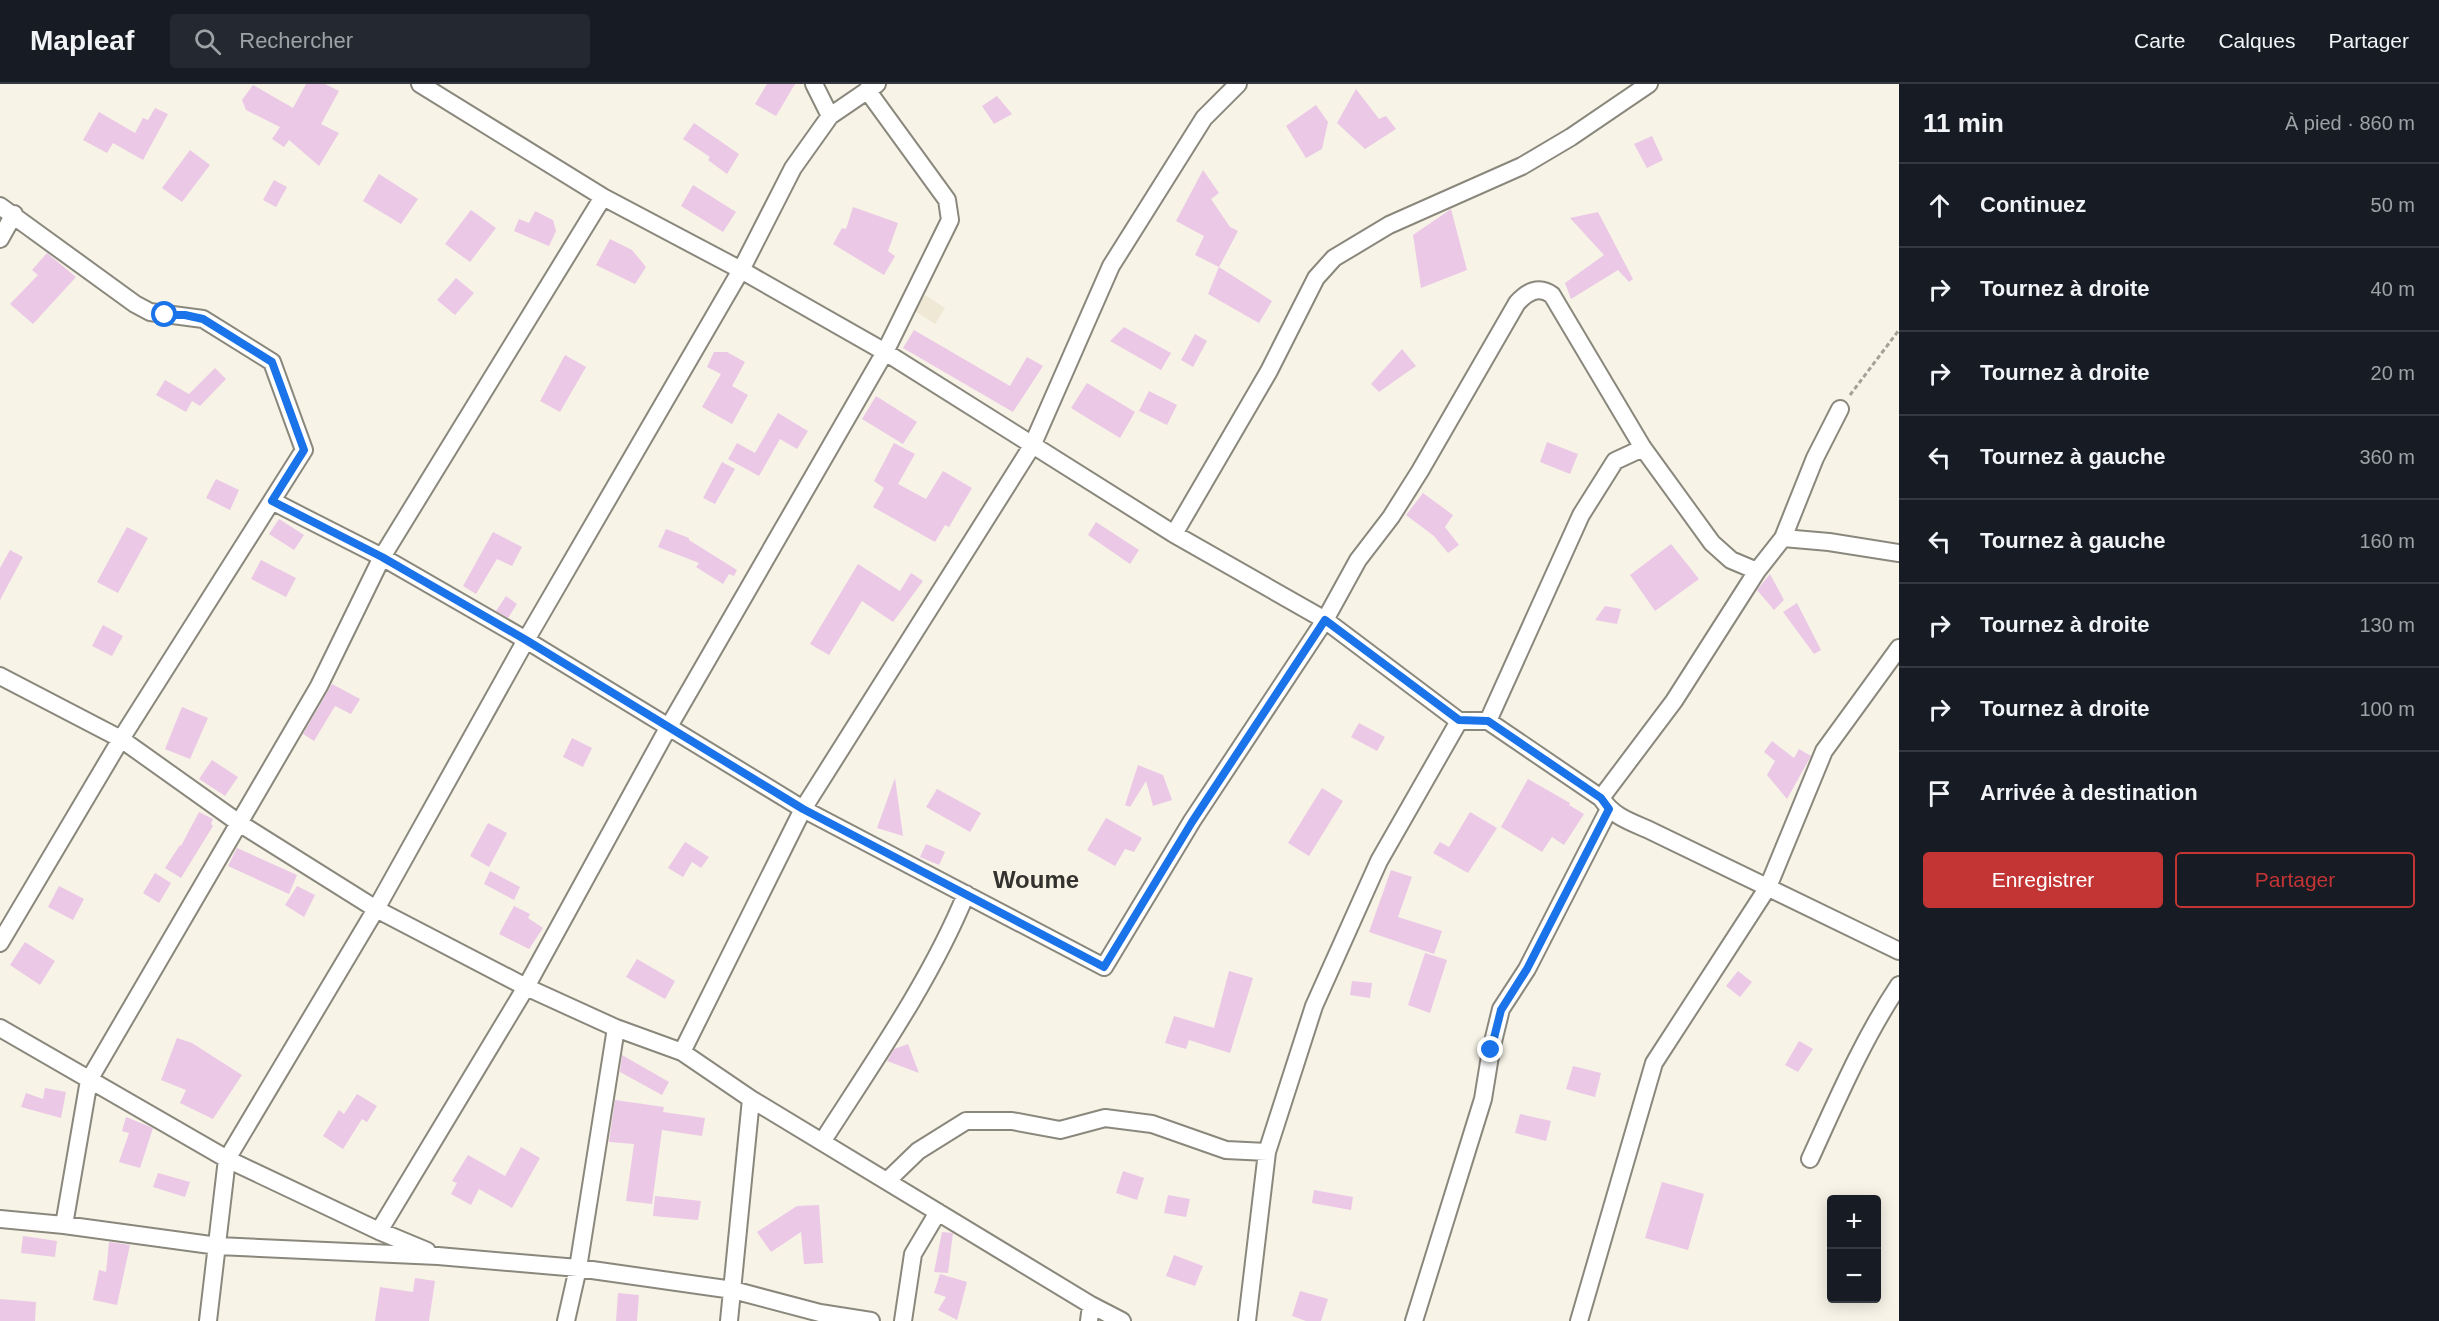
<!DOCTYPE html>
<html lang="fr">
<meta charset="utf-8">
<style>
:root{--surface:#171b24;--page:#242831;--text:#f1f3f6;--muted:#9ea1a6;--line:#363941;--accent:#c33434}
body{margin:0;font-family:Helvetica,sans-serif;background:var(--page);color:var(--text)}
.controls{position:absolute;right:18px;bottom:18px;display:grid;overflow:hidden;border-radius:6px;box-shadow:0 3px 15px #0003}
.controls button{width:54px;height:54px;display:grid;place-items:center;padding:0;border:0;border-bottom:2px solid var(--line);background:var(--surface);color:var(--text);font:30px sans-serif}
.stop{position:absolute;width:18px;height:18px;margin:-14px;border:4px solid #1a73e8;border-radius:50%;background:#fff}
.stop.end{background:#1a73e8;border-color:#fff;box-shadow:0 2px 6px #0008}
.list{margin:0;padding:0;list-style:none}
h2{display:flex;justify-content:space-between;align-items:center;height:78px;margin:0;padding:0 24px;font-size:26px}
h2 small{font-size:20px;font-weight:400;color:var(--muted)}
.list li{display:grid;grid-template-columns:39px 1fr auto;gap:18px;align-items:center;box-sizing:border-box;height:84px;padding:0 24px;border-top:2px solid var(--line)}
.list b{display:block;font-size:22px;white-space:nowrap}
.list em{font-size:20px;font-style:normal;color:var(--muted)}
.actions{display:flex;gap:12px;padding:18px 24px}
.actions a{flex:1;padding:14px 0;border:2px solid var(--accent);border-radius:6px;text-align:center;font-size:21px;color:var(--accent)}
.actions .main{background:var(--accent);color:#fff}
.icon{flex:none;width:33px;height:33px;fill:none;stroke:currentColor;stroke-width:2;stroke-linecap:round;stroke-linejoin:round}
.map{position:relative;flex:none;width:1899px;height:1237px;overflow:hidden}
header{display:flex;align-items:center;gap:36px;box-sizing:border-box;height:84px;padding:0 30px;background:var(--surface);border-bottom:2px solid var(--line)}
header strong{font-size:28px}
nav{display:flex;gap:33px;margin-inline-start:auto;font-size:21px}
.search{width:420px;height:54px;background:var(--page);display:flex;align-items:center;gap:15px;box-sizing:border-box;padding:0 21px;border-radius:6px;color:var(--muted);font-size:22px}
main{display:flex}
aside{flex:1;background:var(--surface)}
.map>svg:first-child{display:block}
.built{fill:#eee8d5}
.building{fill:#ebc8e6}
.lines{fill:none;stroke-linecap:round;stroke-linejoin:round}
.minor-casing{stroke:#8a877c;stroke-width:20}
.path{stroke:#a3a097;stroke-width:3;stroke-dasharray:4.5 3;stroke-linecap:butt}
.minor{stroke:#fff;stroke-width:16}
.route{stroke:#1a73e8;stroke-width:8}
.labels{text-anchor:middle;dominant-baseline:central;stroke-width:5;stroke-linejoin:round;paint-order:stroke}
.quarter-label{font-size:24px;font-weight:bold;fill:#34322e;stroke:#f7f3e7}
</style>
<header>
<strong>Mapleaf</strong>
<div class="search"><svg class="icon" aria-label="search" viewBox="0 0 24 24"><circle cx="10" cy="10" r="6"/><path d="M15 15l6 6"/></svg>Rechercher</div>
<nav><a>Carte</a><a>Calques</a><a>Partager</a></nav>
</header>
<main>
<div class="map">
<svg width="1899" height="1237" viewBox="0 0 1899 1237">
<rect width="100%" height="100%" fill="#f7f3e7"/>
<path class="built" d="M925 211 945 224 935 240 915 227Z"/>
<path class="building" d="M306 0H325L339 7 321 40 339 49 319 82 289 56 284 63 272 55 280 43 246 26 242 16 253 1 293 24Z
M767 0H795L776 32 755 20Z
M1356 5 1379 35 1386 32 1396 45 1365 65 1337 39Z
M997 12 1012 30 994 40 982 22Z
M1316 21 1328 38 1322 65 1306 74 1286 42Z
M155 24 168 30 143 76 113 59 107 69 83 56 99 28 135 49 143 34 148 36Z
M694 39 739 70 727 90 708 76 710 73 683 55Z
M1652 52 1663 76 1647 84 1634 60Z
M190 66 210 81 182 118 162 104Z
M1203 86 1219 109 1211 115 1230 143 1238 147 1219 183 1195 171 1204 152 1176 137Z
M379 90 418 115 401 140 363 117Z
M274 96 287 103 276 123 263 116Z
M693 101 736 128 723 148 681 122Z
M853 123 898 139 888 167 895 172 884 191 833 160 842 144 846 145Z
M1451 125 1467 186 1421 204 1413 151Z
M471 126 496 144 470 178 445 160Z
M535 127 553 136 556 147 549 162 514 147 519 135 529 139Z
M1598 128 1633 195 1629 198 1618 186 1571 215 1565 199 1604 171 1570 134Z
M610 155 632 166 646 183 635 200 596 181Z
M47 169 76 193 33 240 10 220 38 191 32 186Z
M1219 183 1272 217 1259 239 1208 210Z
M456 194 474 209 455 231 437 216Z
M1124 243 1171 269 1161 286 1110 257Z
M914 246 1010 302 1027 273 1043 282 1013 328 903 264Z
M1195 250 1207 257 1193 283 1181 276Z
M1402 265 1416 282 1379 308 1371 300Z
M714 268H727L745 278 732 302 748 311 732 340 702 323 721 290 707 283Z
M565 271 586 283 560 328 540 317Z
M215 284 226 295 200 322 192 317 186 328 156 311 165 296 189 310Z
M1087 299 1135 328 1120 354 1071 324Z
M1149 307 1177 321 1167 341 1139 327Z
M876 312 917 338 903 360 862 335Z
M778 329 808 347 797 365 780 355 759 392 728 375 737 359 755 369Z
M1547 358 1578 370 1570 390 1540 378Z
M894 359 915 370 898 400 926 415 943 387 972 404 949 443 945 441 935 458 873 423 884 404 874 397Z
M722 378 735 385 715 420 703 414Z
M216 395 239 406 230 426 206 414Z
M1423 409 1453 431 1445 443 1459 461 1448 469 1434 452 1406 431Z
M279 435 304 451 294 466 269 450Z
M1096 438 1139 466 1130 480 1088 451Z
M127 443 148 454 118 509 97 498Z
M666 445 689 454V456L737 486 734 492 729 490 723 500 696 483 699 479 658 463Z
M493 448 522 463 512 482 497 475 476 510 463 502Z
M1671 460 1699 495 1655 527 1630 491Z
M10 466 23 473 0 516V484Z
M261 476 296 494 286 513 251 495Z
M858 480 900 507 911 489 923 497 893 538 862 517 829 571 810 560Z
M1770 490 1784 516 1774 526 1757 506Z
M506 512 517 520 508 534 496 527Z
M1797 519 1821 566 1814 570 1783 528Z
M1605 522 1621 525 1617 540 1595 536Z
M103 541 123 552 112 572 92 562Z
M332 600 360 615 351 630 335 622 314 657 303 650Z
M182 623 208 634 190 675 165 665Z
M1359 639 1385 653 1377 667 1351 653Z
M572 654 592 664 583 683 563 673Z
M1772 657 1794 674 1799 665 1811 672 1787 715 1767 691 1775 677 1764 668Z
M212 676 238 693 225 712 199 695Z
M1138 681 1163 691 1172 716 1153 722 1146 697 1130 723 1125 721Z
M895 694 903 752 877 744Z
M1528 695 1570 719 1569 721 1584 730 1564 761 1552 753 1542 768 1501 743Z
M1322 704 1343 717 1309 772 1288 759Z
M937 705 981 729 970 748 926 723Z
M199 728 213 735 211 740 213 742 181 794 165 784 180 761 181 762Z
M1470 728 1497 744 1468 789 1433 769 1440 758 1449 763Z
M1106 734 1142 754 1134 768 1125 765 1115 782 1087 766Z
M488 739 507 749 489 783 470 772Z
M685 758 709 773 701 784 692 778 683 793 668 784Z
M926 760 945 768 939 781 920 773Z
M237 764 297 791 289 810 228 782Z
M1391 786 1412 793 1398 833 1442 847 1434 870 1369 848Z
M490 787 520 803 514 816 484 800Z
M155 789 171 799 159 819 143 809Z
M59 802 84 815 73 836 48 823Z
M297 802 315 811 304 833 285 821Z
M514 822 530 830 528 834 543 844 529 865 499 850Z
M25 858 55 877 40 901 10 881Z
M1425 869 1447 876 1430 929 1408 921Z
M637 875 675 897 665 915 626 893Z
M1229 887 1253 894 1230 969 1189 956 1186 965 1165 959 1174 932 1214 944Z
M1738 887 1752 898 1740 913 1726 902Z
M1352 897 1372 899 1370 914 1350 911Z
M177 954 192 959 242 991 213 1035 180 1019 186 1006 161 996Z
M1799 957 1813 965 1798 988 1785 981Z
M908 960 919 989 887 977 894 965Z
M622 971 669 998 662 1011 620 988Z
M1573 982 1601 989 1595 1013 1566 1005Z
M45 1004 66 1008 61 1034 21 1023 26 1009 43 1015Z
M357 1010 377 1022 367 1038 362 1035 343 1065 323 1052 339 1026 344 1030Z
M615 1016 664 1023 663 1028 705 1034 702 1052 662 1046 652 1120 626 1117 634 1060 609 1058Z
M1520 1030 1551 1037 1546 1057 1515 1049Z
M126 1033 153 1044 140 1084 119 1078 129 1049 122 1047Z
M521 1063 540 1074 512 1124 479 1105 471 1121 451 1110 457 1099 452 1097 468 1071 505 1092Z
M1123 1087 1144 1094 1137 1116 1116 1109Z
M158 1089 190 1098 185 1113 153 1103Z
M1662 1098 1704 1110 1688 1166 1645 1154Z
M1314 1106 1353 1113 1351 1126 1312 1119Z
M1168 1111 1190 1115 1186 1133 1164 1129Z
M655 1112 701 1117 698 1136 653 1132Z
M819 1121 823 1179 804 1180 801 1148 771 1168 757 1148 797 1122Z
M942 1148 953 1149 948 1189 934 1188Z
M23 1152 57 1157 55 1173 21 1169Z
M109 1158 130 1161 117 1221 93 1216 99 1186 106 1188Z
M1174 1171 1203 1182 1195 1202 1166 1192Z
M940 1190 967 1198 957 1236 938 1226 946 1213 934 1209Z
M415 1194 435 1197 429 1237H375L380 1203 413 1208Z
M1300 1207 1328 1215 1321 1237H1306L1292 1232Z
M618 1209 639 1211 637 1237H616Z
M0 1215 36 1218 35 1237H0Z"/>
<g class="lines">
<defs>
<path id="minor" d="M420 0 603 113 741 186 885 268 1174 450 1325 536 1459 637H1488L1601 714C1613 732 1628 737 1647 745L1899 867
M814 0 830 32
M0 122 135 220 150 228 203 235 272 278 304 366 121 655 0 859
M0 155 14 130
M272 417 382 473 526 556 803 725 1104 883 1192 737 1325 536 1358 476 1391 433 1420 387 1517 219C1527 208 1539 201 1552 211L1643 364 1712 459 1731 476 1757 487
M1174 450 1269 287 1316 194 1334 174 1389 141 1522 82 1571 53 1649 0
M1783 454 1829 458 1899 469
M0 592 121 655 239 739 376 825 526 903 616 944 682 968 751 1015 1091 1221 1089 1237
M1488 637 1581 431 1615 377 1643 364
M1601 714 1674 617 1757 487 1783 454 1815 374 1840 325
M0 944 227 1075 379 1147 427 1167
M682 968 803 725 1032 362 1111 182 1204 34 1238 0
M822 1058C872 980 931 896 966 810
M1810 1075C1837 1016 1863 955 1899 901
M887 1097 918 1067 966 1037H1012L1060 1046 1105 1034 1152 1040 1226 1066 1267 1068
M0 1135 64 1141 218 1162 438 1172 578 1184 733 1206 820 1229 871 1237
M64 1141 89 996 319 602 382 473 603 113
M379 1147 526 903 668 644 885 268 950 136 947 116 867 6
M1091 1221 1122 1237
M208 1237 227 1075 376 825 526 556 741 186 793 84 830 32 877 0
M566 1237 578 1184 616 944
M729 1237 751 1015
M903 1237 913 1170 938 1128
M1247 1237 1267 1068 1314 922 1379 777 1459 637
M1414 1237 1483 1015 1491 966 1501 925 1527 885 1609 725
M1579 1237 1654 979 1768 803 1824 667 1899 564"/>
</defs>
<use href="#minor" class="minor-casing"/>
<path class="path" d="M1850 311 1899 246"/>
<use href="#minor" class="minor"/>
</g>
<g class="lines">
<path class="route" d="M165 231H185L203 235 272 278 304 366 272 417 382 473 526 556 803 725 1104 883 1192 738 1325 536 1459 636 1488 637 1601 714 1609 725 1527 885 1501 926 1491 966"/>
</g>
<g class="labels">
<g class="quarter-label">
<text x="1036" y="795">Woume</text>
</g>
</g>
</svg>
<div class="controls">
<button>+</button>
<button>−</button>
</div>
<div class="stop" style="left:165px;top:231px"></div>
<div class="stop end" style="left:1491px;top:966px"></div>
</div>
<aside>
<h2>11 min<small>À pied · 860 m</small></h2>
<ul class="list">
<li><svg class="icon" aria-label="ahead" viewBox="0 0 24 24"><path d="M12 20V5M6 11l6-6 6 6"/></svg><div><b>Continuez</b></div><em>50 m</em></li>
<li><svg class="icon" aria-label="right" viewBox="0 0 24 24"><path d="M7 20v-9h11M14 6l5 5-5 5"/></svg><div><b>Tournez à droite</b></div><em>40 m</em></li>
<li><svg class="icon" aria-label="right" viewBox="0 0 24 24"><path d="M7 20v-9h11M14 6l5 5-5 5"/></svg><div><b>Tournez à droite</b></div><em>20 m</em></li>
<li><svg class="icon" aria-label="left" viewBox="0 0 24 24"><path d="M17 20v-9H6M10 6l-5 5 5 5"/></svg><div><b>Tournez à gauche</b></div><em>360 m</em></li>
<li><svg class="icon" aria-label="left" viewBox="0 0 24 24"><path d="M17 20v-9H6M10 6l-5 5 5 5"/></svg><div><b>Tournez à gauche</b></div><em>160 m</em></li>
<li><svg class="icon" aria-label="right" viewBox="0 0 24 24"><path d="M7 20v-9h11M14 6l5 5-5 5"/></svg><div><b>Tournez à droite</b></div><em>130 m</em></li>
<li><svg class="icon" aria-label="right" viewBox="0 0 24 24"><path d="M7 20v-9h11M14 6l5 5-5 5"/></svg><div><b>Tournez à droite</b></div><em>100 m</em></li>
<li><svg class="icon" aria-label="arrive" viewBox="0 0 24 24"><path d="M6 21V4h12l-3 4 3 4H6"/></svg><div><b>Arrivée à destination</b></div></li>
</ul>
<div class="actions"><a class="main">Enregistrer</a><a>Partager</a></div>
</aside>
</main>
